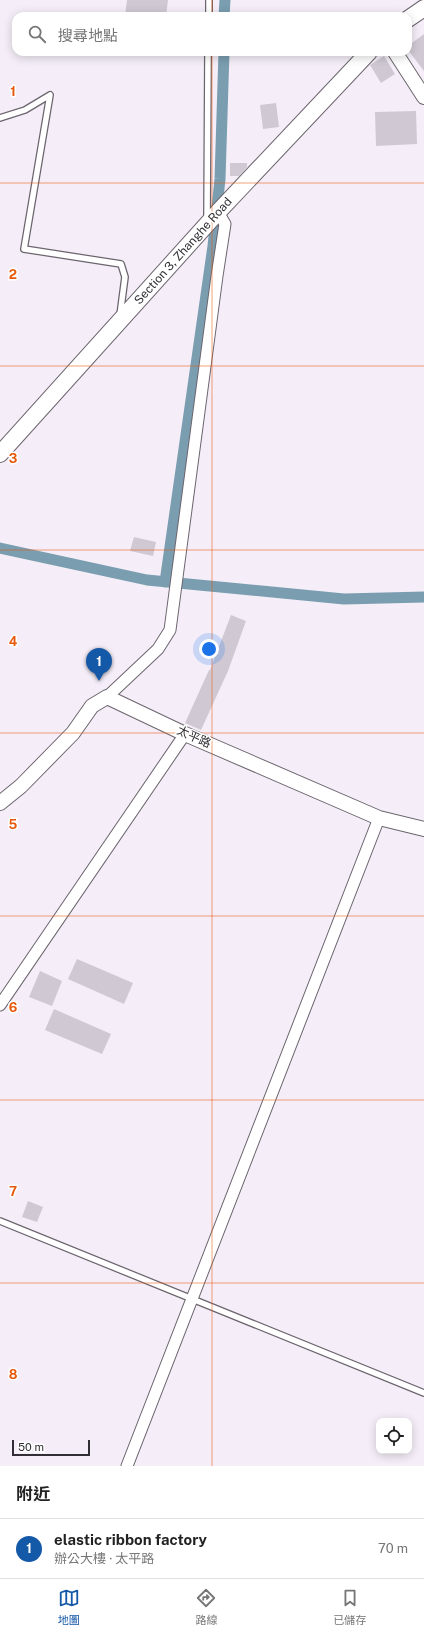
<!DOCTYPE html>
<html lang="zh-TW">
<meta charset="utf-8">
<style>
:root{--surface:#fff;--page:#f6f6f6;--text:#222;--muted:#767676;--line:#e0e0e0;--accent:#1458a8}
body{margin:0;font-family:"Public Sans","Noto Sans TC",sans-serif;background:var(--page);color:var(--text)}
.controls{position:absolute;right:12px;bottom:12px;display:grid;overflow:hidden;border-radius:8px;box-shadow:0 2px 10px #0003}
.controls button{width:36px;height:36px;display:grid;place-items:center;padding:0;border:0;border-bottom:1px solid var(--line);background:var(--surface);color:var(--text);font:20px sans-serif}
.scale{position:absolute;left:12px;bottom:10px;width:78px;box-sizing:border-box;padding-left:4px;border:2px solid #312f33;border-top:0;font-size:11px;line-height:14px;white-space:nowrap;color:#312f33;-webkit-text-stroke:3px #fff;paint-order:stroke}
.you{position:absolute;left:209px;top:649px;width:14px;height:14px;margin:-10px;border:3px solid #fff;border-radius:50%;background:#1a73e8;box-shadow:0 0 0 6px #1a73e833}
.badge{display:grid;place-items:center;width:26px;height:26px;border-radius:50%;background:var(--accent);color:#fff;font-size:13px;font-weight:700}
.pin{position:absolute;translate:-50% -33px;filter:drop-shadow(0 1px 2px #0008)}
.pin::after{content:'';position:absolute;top:21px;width:14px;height:12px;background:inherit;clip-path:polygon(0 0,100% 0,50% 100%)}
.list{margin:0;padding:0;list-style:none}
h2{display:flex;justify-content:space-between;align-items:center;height:52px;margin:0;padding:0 16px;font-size:17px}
h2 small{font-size:13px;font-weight:400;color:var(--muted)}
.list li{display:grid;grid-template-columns:26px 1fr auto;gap:12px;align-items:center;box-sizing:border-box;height:60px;padding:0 16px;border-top:1px solid var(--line)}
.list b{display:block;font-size:15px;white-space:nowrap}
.list p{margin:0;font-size:13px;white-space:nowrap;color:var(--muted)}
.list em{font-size:13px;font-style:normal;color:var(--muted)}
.icon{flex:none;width:22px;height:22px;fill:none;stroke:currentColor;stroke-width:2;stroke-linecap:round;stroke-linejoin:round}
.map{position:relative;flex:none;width:424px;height:1466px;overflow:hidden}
.search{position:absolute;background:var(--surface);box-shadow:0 2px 10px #0003;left:12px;right:12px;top:12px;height:44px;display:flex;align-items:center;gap:10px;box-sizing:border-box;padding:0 14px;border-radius:12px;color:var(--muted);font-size:15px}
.sheet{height:112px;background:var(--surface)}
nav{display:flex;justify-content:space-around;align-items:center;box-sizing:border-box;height:56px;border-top:1px solid var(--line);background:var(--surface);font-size:11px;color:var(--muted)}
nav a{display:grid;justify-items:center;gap:2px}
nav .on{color:var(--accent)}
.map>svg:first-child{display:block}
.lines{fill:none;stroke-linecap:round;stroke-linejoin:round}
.canal{stroke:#7a9eb0;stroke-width:11}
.building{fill:#d0c9d4}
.service-casing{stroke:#6c656e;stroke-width:8}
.minor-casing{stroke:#6c656e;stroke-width:13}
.tertiary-casing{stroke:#6c656e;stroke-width:16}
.secondary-casing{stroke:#6c656e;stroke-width:18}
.service{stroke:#fff;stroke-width:5.5}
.minor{stroke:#fff;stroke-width:11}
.tertiary{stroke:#fff;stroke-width:14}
.secondary{stroke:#fff;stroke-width:16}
.grid{fill:none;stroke:#e8590c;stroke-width:1;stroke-opacity:0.55}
.labels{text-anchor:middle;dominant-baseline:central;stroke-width:3;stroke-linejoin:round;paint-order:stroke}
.street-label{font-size:12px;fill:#312f33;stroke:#fff}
.grid-label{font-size:13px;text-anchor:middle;font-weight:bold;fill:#e8590c;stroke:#fff;stroke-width:3;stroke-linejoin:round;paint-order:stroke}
</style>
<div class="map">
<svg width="424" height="1466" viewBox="0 0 424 1466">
<rect width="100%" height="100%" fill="#f5eef8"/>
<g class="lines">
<path class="canal" d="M224 16 225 0
M0 548 147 580 344 599 424 597
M165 582 213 246 220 179 224 52"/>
</g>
<path class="building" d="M127 0H168L166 16H125Z
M424 34V71L408 50V46Z
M384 56 395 74 381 83 370 65Z
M276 103 279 127 263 129 260 105Z
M416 111 417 144 376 146 375 112Z
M230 163H247V167L239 176H230Z
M134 537 156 542 153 556 130 551Z
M231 615 246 621 228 671 201 730 185 723 209 670H210Z
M77 959 133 983 124 1004 68 979Z
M40 971 62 981 52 1006 29 997Z
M54 1009 111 1034 102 1054 45 1030Z
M28 1201 43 1207 37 1222 22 1217Z"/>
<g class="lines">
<defs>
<path id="service" d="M209 16V0
M0 118 25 110 50 95 24 249 121 264 125 277 120 315
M207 220 208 52
M0 1221 424 1393"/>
<path id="minor" d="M107 697 158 649 170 630 217 276 225 224 218 212
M0 1005 185 734
M127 1466 379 818"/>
<path id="tertiary" d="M395 52 424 97
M0 803 21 786 73 733 92 706 107 697 185 734 379 818 424 829"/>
<path id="secondary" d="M408 19 424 8
M0 454 218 212 369 52"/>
</defs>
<use href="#service" class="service-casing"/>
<use href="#minor" class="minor-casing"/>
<use href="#tertiary" class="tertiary-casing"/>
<use href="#secondary" class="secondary-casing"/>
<use href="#service" class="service"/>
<use href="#minor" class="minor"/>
<use href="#tertiary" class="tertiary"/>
<use href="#secondary" class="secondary"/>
</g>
<path class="grid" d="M212 0V16M212 52V1466M0 183H424M0 366H424M0 550H424M0 733H424M0 916H424M0 1100H424M0 1283H424"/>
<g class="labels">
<g class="street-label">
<text transform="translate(183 251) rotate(-48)">Section 3, Zhanghe Road</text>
<text transform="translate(194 737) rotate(24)">太平路</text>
</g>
</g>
<g class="grid-label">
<text x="13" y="96">1</text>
<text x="13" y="279">2</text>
<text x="13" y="463">3</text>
<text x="13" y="646">4</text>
<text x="13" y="829">5</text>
<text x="13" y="1012">6</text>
<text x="13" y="1196">7</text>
<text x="13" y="1379">8</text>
</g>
</svg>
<div class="controls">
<button><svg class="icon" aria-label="locate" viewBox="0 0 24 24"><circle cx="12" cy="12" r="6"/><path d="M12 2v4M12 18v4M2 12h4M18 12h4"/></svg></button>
</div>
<div class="scale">50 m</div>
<div class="you"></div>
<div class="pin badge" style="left:99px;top:681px">1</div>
<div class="search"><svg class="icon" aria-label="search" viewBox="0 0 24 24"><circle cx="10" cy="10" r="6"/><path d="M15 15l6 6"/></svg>搜尋地點</div>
</div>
<section class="sheet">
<h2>附近<small></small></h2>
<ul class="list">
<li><span class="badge">1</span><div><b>elastic ribbon factory</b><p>辦公大樓 · 太平路</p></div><em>70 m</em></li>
</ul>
</section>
<nav>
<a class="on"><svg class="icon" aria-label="map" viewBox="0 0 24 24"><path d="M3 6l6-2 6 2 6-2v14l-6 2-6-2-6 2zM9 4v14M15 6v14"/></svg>地圖</a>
<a><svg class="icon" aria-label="directions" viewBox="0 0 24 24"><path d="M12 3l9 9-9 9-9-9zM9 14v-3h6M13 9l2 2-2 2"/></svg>路線</a>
<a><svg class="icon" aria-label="saved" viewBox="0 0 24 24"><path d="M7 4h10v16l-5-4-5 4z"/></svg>已儲存</a>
</nav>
